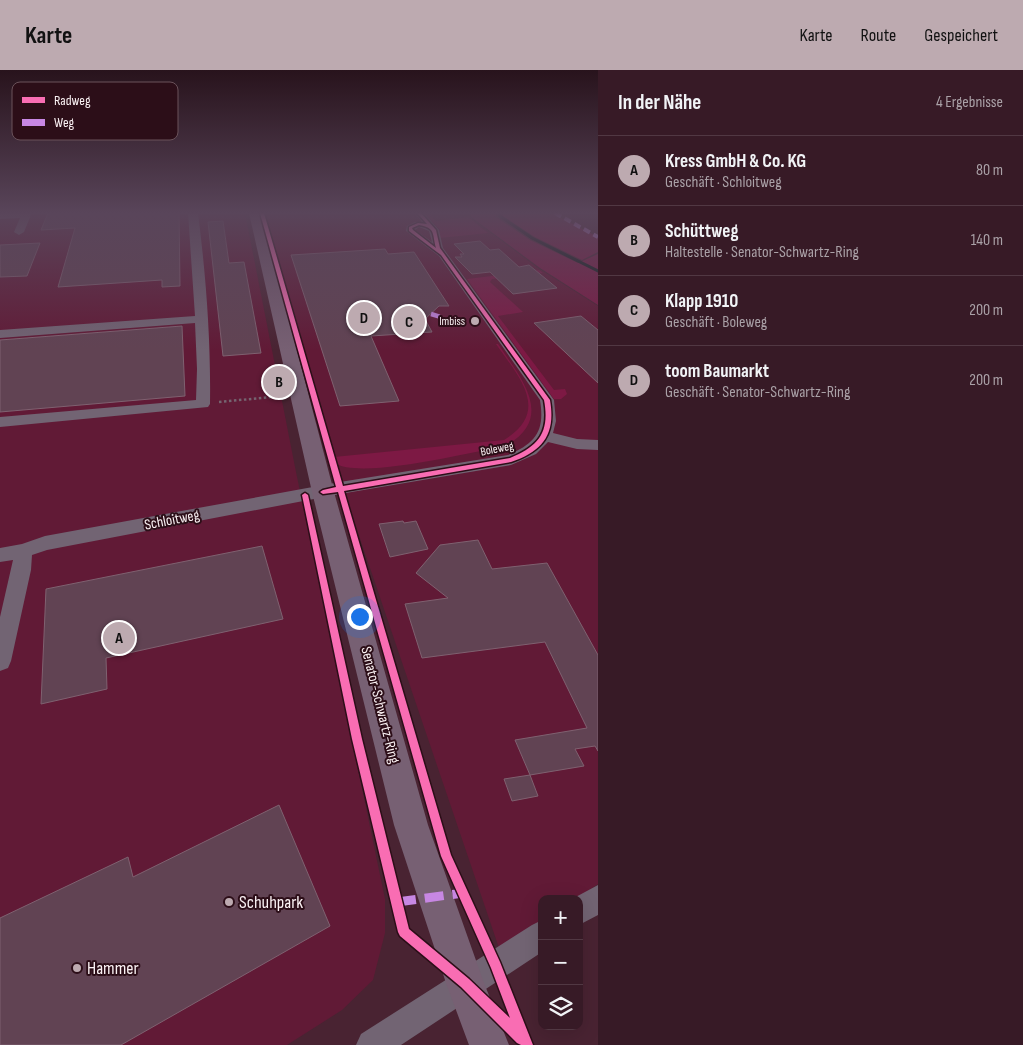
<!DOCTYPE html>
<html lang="de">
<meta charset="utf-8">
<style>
:root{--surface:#371a26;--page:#3e232e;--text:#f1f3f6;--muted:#aaa1a7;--line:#513843;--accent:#bdaab0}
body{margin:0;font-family:"Sofia Sans Condensed",sans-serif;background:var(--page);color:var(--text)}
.controls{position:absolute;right:15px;bottom:15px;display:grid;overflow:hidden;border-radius:10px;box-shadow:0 5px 20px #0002}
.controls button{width:45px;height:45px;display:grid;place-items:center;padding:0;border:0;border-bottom:1px solid var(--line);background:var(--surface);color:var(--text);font:25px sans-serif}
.you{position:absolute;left:359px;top:546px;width:18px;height:18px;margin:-12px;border:4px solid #fff;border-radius:50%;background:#1a73e8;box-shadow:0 0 0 8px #1a73e833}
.badge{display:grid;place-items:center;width:32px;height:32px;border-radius:50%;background:var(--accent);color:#111;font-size:16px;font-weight:700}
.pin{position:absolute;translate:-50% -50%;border:2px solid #fff;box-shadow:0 1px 5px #0006}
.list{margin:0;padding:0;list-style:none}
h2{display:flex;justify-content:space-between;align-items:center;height:65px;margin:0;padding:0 20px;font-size:21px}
h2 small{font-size:16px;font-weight:400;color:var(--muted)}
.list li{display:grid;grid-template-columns:32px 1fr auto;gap:15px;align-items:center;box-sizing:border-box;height:70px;padding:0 20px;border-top:1px solid var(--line)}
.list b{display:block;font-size:19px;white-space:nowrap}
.list p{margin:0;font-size:16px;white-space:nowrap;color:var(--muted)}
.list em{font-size:16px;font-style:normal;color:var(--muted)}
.icon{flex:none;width:28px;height:28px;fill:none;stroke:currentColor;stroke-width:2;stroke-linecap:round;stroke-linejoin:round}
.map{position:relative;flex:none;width:598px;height:975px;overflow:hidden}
header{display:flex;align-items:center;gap:30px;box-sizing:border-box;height:70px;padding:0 25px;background:var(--accent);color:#111}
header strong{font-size:24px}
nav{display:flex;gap:28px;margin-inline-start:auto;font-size:18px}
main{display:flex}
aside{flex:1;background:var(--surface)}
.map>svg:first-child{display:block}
.built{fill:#611a36}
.green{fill:#7d1944}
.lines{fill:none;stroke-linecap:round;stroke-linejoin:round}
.stream{stroke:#091b19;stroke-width:3}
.building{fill:#614353;stroke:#7f6170}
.path{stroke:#756470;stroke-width:2.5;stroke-dasharray:2.5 2.5;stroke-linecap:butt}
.minor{fill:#726473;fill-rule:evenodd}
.major{fill:#776073;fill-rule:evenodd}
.quiet-far2{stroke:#c787e3;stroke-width:4;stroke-dasharray:7 4;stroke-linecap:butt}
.quiet-far1{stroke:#c787e3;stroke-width:4.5;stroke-dasharray:9 4.5;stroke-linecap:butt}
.quiet{stroke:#c787e3;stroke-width:9;stroke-dasharray:19 9;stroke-linecap:butt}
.cycleway-casing{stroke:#2c0e18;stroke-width:3}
.cycleway{fill:#f96db3;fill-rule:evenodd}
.poi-dot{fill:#bdaab0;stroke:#2c0e18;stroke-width:2}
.labels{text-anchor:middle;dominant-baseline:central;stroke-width:4;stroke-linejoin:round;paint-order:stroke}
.far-poi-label{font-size:12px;fill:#fbf2f4;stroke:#2c0e18;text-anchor:end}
.far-street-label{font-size:12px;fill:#fbf2f4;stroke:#2c0e18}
.street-label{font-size:15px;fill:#fbf2f4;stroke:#2c0e18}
.near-poi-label{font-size:18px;fill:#fbf2f4;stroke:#2c0e18;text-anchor:start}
.key{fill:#2c0e18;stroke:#6a525a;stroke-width:1}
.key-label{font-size:14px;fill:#fbf2f4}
</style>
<header>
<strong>Karte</strong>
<nav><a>Karte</a><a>Route</a><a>Gespeichert</a></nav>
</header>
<main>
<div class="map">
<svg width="598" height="975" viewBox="0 0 598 975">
<rect width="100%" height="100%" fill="#492332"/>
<path class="built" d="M0 143H245L296 402 385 829V863L373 910 342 940 287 975H0Z
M265 143H469L470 147 538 198 598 236V814L576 829H542V850L499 878 349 436Z"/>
<path class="green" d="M425 143H428L436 151 468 147 488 163 440 168V160Z
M470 143H496V147L530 170 578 193 598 184V235L540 198 471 147Z
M503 143H552L598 167V182L582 190 535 167 503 146Z
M539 200 543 203 492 209 490 212 523 242 498 246 554 320 565 319 567 324 561 329H554L467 209Z
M496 274H498C520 307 557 348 505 376 472 382 359 410 335 393L334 387 504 370C552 341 518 306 496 274Z"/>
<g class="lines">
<path class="stream" d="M500 143V146L532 168 598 201"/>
</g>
<path class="building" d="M48 143H179L180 216 162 217V210L58 217 75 158 41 160Z
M223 151 229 193 244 192 261 283 223 286 208 152Z
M480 171 490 180 499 179 519 197 529 195 557 218 513 224 490 202 472 204 455 187H462L460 184H464L454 174Z
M40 173 27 206 0 207V175Z
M385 179 388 184 414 182 449 236H439L425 249 432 262 371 266 399 331 340 336 291 185Z
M581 246 598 260V313L534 253Z
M182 256 185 326 0 342V270Z
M403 451 404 453 416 451 428 479 390 487 379 454Z
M478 470 492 499 547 493 598 585V681L595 676 575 679 584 696 530 705 515 670 587 658 545 572 422 588 405 534 448 528 416 503 440 475Z
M262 476 283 549 106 588 107 619 41 634 46 519Z
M530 705 538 726 512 731 504 709Z
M279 735 330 856 121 975H0V848L128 787 133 807Z"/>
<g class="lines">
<path class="path" d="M219 332 282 326"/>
<path class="minor" d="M0 143H29L31 145 24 162 19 165 14 162 20 148 0 149Z
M188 143H198C206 206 211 271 210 334L208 337 0 357V347L196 330 197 299 195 253 0 268V260L195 246Z
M415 143H424L439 160 443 178 554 330 556 351 553 363 577 369 598 370V380L577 379 548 372 536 384 511 395 340 424 47 480 32 485 31 500 11 591 8 598 0 601V547L13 490 0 492V478L22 474 45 466 340 412 508 385C536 373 545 361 540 330L439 186 406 161 407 156 415 152H422ZM419 157 429 161 432 172 415 160Z
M598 815V845L579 855V829H572Z
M542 850V882L401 975H356L361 964 532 855Z"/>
<path class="major" d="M249 143H261L334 422 428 755 484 913 509 975H469L446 913 394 755 312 422Z"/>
<path class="quiet-far2" d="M555 143 598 167"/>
<path class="quiet-far1" d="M431 244 441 247"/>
<path class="quiet" d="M397 832 463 823"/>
<defs>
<path id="cycleway" d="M260 143H264L343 416 510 388C539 376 550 362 544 330L441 185 409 161V157L418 153 427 154 417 143H421L436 160 440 178 550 330C556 364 543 381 511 392L344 421 451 785 500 892 533 975H521L517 973 461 917 400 866 398 862 352 669 302 425 305 423 308 425 362 669 409 859 469 909 510 948 491 898 441 786 338 422 323 424 320 422 323 420 336 417ZM419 155C436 158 432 163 436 178L413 160 412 158Z"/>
</defs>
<use href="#cycleway" class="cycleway-casing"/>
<use href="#cycleway" class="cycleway"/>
</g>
<linearGradient id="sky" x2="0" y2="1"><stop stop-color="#28131c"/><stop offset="0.51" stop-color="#59455a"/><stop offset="1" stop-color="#59455a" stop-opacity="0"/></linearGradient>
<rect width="598" height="280" fill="url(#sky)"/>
<g class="poi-dot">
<circle cx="475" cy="251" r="5"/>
<circle cx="229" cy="832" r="5"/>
<circle cx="77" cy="898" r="5"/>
</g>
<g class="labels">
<g class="far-poi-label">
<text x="465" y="251">Imbiss</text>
</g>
<g class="far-street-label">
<text transform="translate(497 379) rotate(-11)">Boleweg</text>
</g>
<g class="street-label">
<text transform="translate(172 450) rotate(-11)">Schloitweg</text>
<text transform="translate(380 635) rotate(76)">Senator-Schwartz-Ring</text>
</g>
<g class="near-poi-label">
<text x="239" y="832">Schuhpark</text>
<text x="87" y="898">Hammer</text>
</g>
</g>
<rect x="12" y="12" width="166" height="58" rx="8" class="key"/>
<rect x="22" y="27" width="23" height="6" fill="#f96db3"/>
<rect x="22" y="49" width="23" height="7" fill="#c787e3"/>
<g class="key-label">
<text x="54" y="35">Radweg</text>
<text x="54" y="57">Weg</text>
</g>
</svg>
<div class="controls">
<button>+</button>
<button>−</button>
<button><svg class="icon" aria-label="layers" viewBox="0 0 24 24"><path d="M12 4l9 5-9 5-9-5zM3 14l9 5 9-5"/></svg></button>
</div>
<div class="you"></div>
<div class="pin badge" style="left:119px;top:568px">A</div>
<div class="pin badge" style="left:279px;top:312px">B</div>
<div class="pin badge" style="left:409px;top:252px">C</div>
<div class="pin badge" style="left:364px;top:248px">D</div>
</div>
<aside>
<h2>In der Nähe<small>4 Ergebnisse</small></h2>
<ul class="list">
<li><span class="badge">A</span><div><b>Kress GmbH &amp; Co. KG</b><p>Geschäft · Schloitweg</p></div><em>80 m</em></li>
<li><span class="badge">B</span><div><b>Schüttweg</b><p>Haltestelle · Senator-Schwartz-Ring</p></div><em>140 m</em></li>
<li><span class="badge">C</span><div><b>Klapp 1910</b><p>Geschäft · Boleweg</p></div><em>200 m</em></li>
<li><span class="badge">D</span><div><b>toom Baumarkt</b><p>Geschäft · Senator-Schwartz-Ring</p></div><em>200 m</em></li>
</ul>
</aside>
</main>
